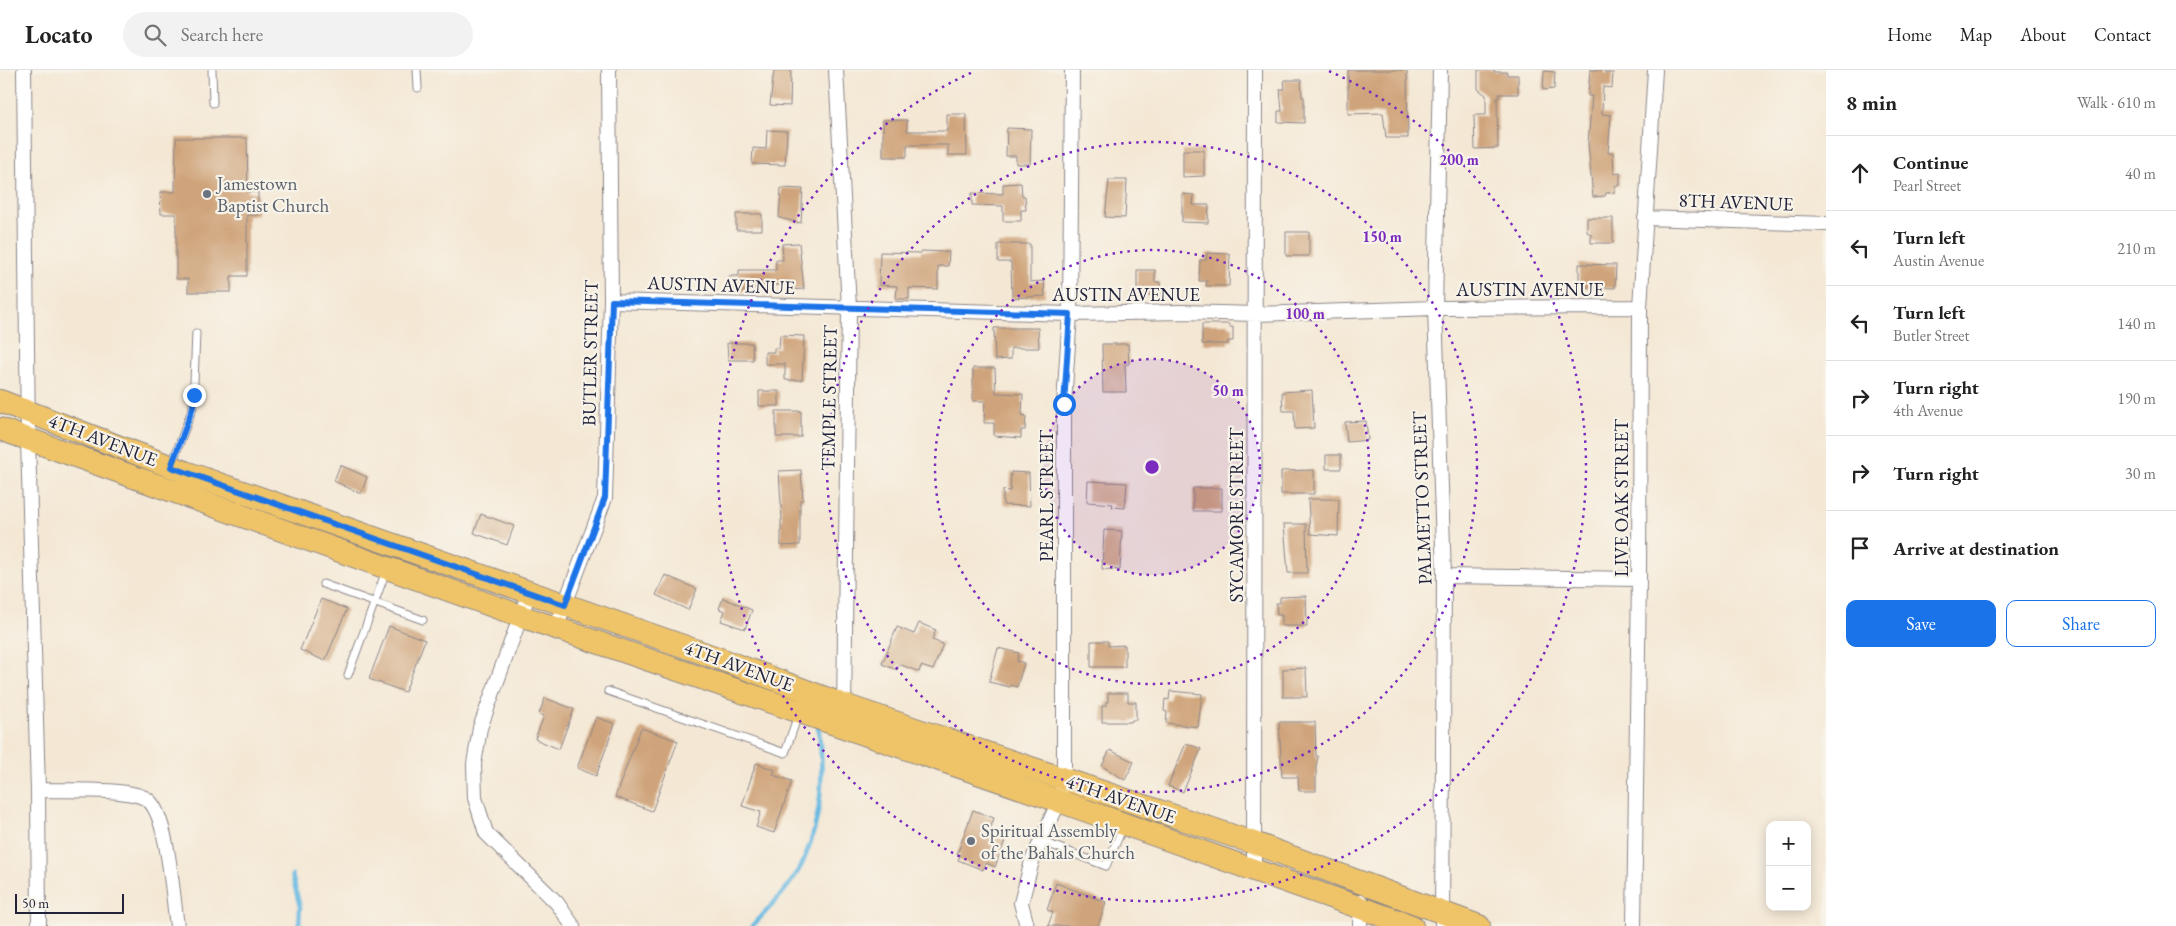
<!DOCTYPE html>
<meta charset="utf-8">
<style>
:root{--surface:#fff;--page:#f2f2f2;--text:#222;--muted:#767676;--line:#e0e0e0;--accent:#1a73e8}
body{margin:0;font-family:"EB Garamond",serif;background:var(--page);color:var(--text)}
.controls{position:absolute;right:15px;bottom:15px;display:grid;overflow:hidden;border-radius:10px;box-shadow:0 2px 12px #0003}
.controls button{width:45px;height:45px;display:grid;place-items:center;padding:0;border:0;border-bottom:1px solid var(--line);background:var(--surface);color:var(--text);font:25px sans-serif}
.scale{position:absolute;left:15px;bottom:12px;width:109px;box-sizing:border-box;padding-left:5px;border:2px solid #22223b;border-top:0;font-size:14px;line-height:18px;white-space:nowrap;color:#22223b;-webkit-text-stroke:4px #f7f3e8;paint-order:stroke}
.stop{position:absolute;width:15px;height:15px;margin:-11px;border:4px solid #1a73e8;border-radius:50%;background:#fff}
.stop.end{background:#1a73e8;border-color:#fff;box-shadow:0 1px 5px #0008}
.list{margin:0;padding:0;list-style:none}
h2{display:flex;justify-content:space-between;align-items:center;height:65px;margin:0;padding:0 20px;font-size:21px}
h2 small{font-size:16px;font-weight:400;color:var(--muted)}
.list li{display:grid;grid-template-columns:32px 1fr auto;gap:15px;align-items:center;box-sizing:border-box;height:75px;padding:0 20px;border-top:1px solid var(--line)}
.list b{display:block;font-size:19px;white-space:nowrap}
.list p{margin:0;font-size:16px;white-space:nowrap;color:var(--muted)}
.list em{font-size:16px;font-style:normal;color:var(--muted)}
.actions{display:flex;gap:10px;padding:15px 20px}
.actions a{flex:1;padding:11px 0;border:1px solid var(--accent);border-radius:10px;text-align:center;font-size:18px;color:var(--accent)}
.actions .main{background:var(--accent);color:#fff}
.icon{flex:none;width:28px;height:28px;fill:none;stroke:currentColor;stroke-width:2;stroke-linecap:round;stroke-linejoin:round}
.map{position:relative;flex:none;width:1826px;height:856px;overflow:hidden}
header{display:flex;align-items:center;gap:30px;box-sizing:border-box;height:70px;padding:0 25px;background:var(--surface);border-bottom:1px solid var(--line)}
header strong{font-size:24px}
nav{display:flex;gap:28px;margin-inline-start:auto;font-size:18px}
.search{width:350px;height:45px;background:var(--page);display:flex;align-items:center;gap:12px;box-sizing:border-box;padding:0 18px;border-radius:28px;color:var(--muted);font-size:19px}
main{display:flex}
aside{flex:1;background:var(--surface)}
.map>svg:first-child{display:block}
.lines{fill:none;stroke-linecap:round;stroke-linejoin:round}
.stream{stroke:#66b9e2;stroke-width:4.5}
.building{fill:#cfa47c}
.service-casing{stroke:#8b8588;stroke-width:9}
.minor-casing{stroke:#8b8588;stroke-width:16}
.primary-casing{stroke:#8b8588;stroke-width:24}
.service{stroke:#fff;stroke-width:7}
.minor{stroke:#fff;stroke-width:14}
.primary{stroke:#efc469;stroke-width:22}
.route{stroke:#1a73e8;stroke-width:6}
.ring{fill:none;stroke:#7b2cbf;stroke-width:2.5;stroke-dasharray:2.5 5}
.worship-dot{fill:#6b7280;stroke:#f7f3e8;stroke-width:2}
.labels{text-anchor:middle;dominant-baseline:central;stroke-width:4.5;stroke-linejoin:round;paint-order:stroke}
.worship-label{font-size:19px;fill:#5b616d;stroke:#f7f3e8;text-anchor:start}
.street-label{font-size:19px;fill:#22223b;stroke:#f7f3e8}
.centre{fill:#7b2cbf;stroke:#f7f3e8;stroke-width:2.5}
.ring-label{font-size:15px;text-anchor:middle;font-weight:bold;fill:#7b2cbf;stroke:#f7f3e8;stroke-width:4.5;stroke-linejoin:round;paint-order:stroke}
</style>
<header>
<strong>Locato</strong>
<div class="search"><svg class="icon" aria-label="search" viewBox="0 0 24 24"><circle cx="10" cy="10" r="6"/><path d="M15 15l6 6"/></svg>Search here</div>
<nav><a>Home</a><a>Map</a><a>About</a><a>Contact</a></nav>
</header>
<main>
<div class="map">
<svg width="1826" height="856" viewBox="0 0 1826 856">
<rect width="100%" height="100%" fill="#f7f3e8"/>
<filter id="ink" filterUnits="userSpaceOnUse"><feTurbulence type="fractalNoise" baseFrequency=".02" numOctaves="2"/><feDisplacementMap in="SourceGraphic" scale="10" xChannelSelector="R" yChannelSelector="G"/><feConvolveMatrix kernelMatrix="1 2 1 2 8 2 1 2 1" color-interpolation-filters="sRGB"/></filter>
<filter id="wash" filterUnits="userSpaceOnUse"><feTurbulence type="fractalNoise" baseFrequency=".0096" numOctaves="4" result="noise"/><feDisplacementMap in="SourceGraphic" scale="20" xChannelSelector="R" yChannelSelector="G"/><feGaussianBlur stdDeviation="1.12" result="paint"/><feColorMatrix in="noise" values="0 0 0 0 0 0 0 0 0 0 0 0 0 0 0 0 0 1.4 0 .05"/><feComposite in="paint" operator="in"/></filter>
<g filter="url(#wash)">
<rect width="100%" height="100%" fill="#f4e8d5"/>
<g class="lines">
<path class="stream" d="M292 805 300 837 299 856
M752 856C768 840 792 815 802 794 822 750 825 702 818 655"/>
</g>
<g id="blocks">
<path class="building" d="M774 0H791L790 36 770 35Z
M1348 0H1407L1408 68H1386L1383 43 1348 44Z
M1478 0H1494V2H1507V5H1518V24H1499V28H1497L1498 78 1475 79 1474 45H1486V25L1478 19Z
M1590 0H1605V3H1613L1612 18 1603 17 1602 44 1611 45 1608 83 1613 82 1614 104 1620 103V115L1615 116V122L1606 123 1605 126 1593 127 1588 73 1592 26H1588Z
M1544 1 1555 2 1554 19 1543 20Z
M1284 10H1301L1302 27H1304V53L1278 52V41H1282L1280 19H1285Z
M947 44H966L967 85H948V75H907V87H883V50H907V61H947Z
M1007 58 1031 59 1030 94H1016V86H1006Z
M767 60 787 61 785 95 752 94 753 78 766 79Z
M176 68H247L248 122H258V145H247V206H231V222H188V209H176V144H161L160 122H175Z
M1183 80H1204V106L1183 107Z
M1109 110H1127L1125 148 1105 147Z
M1021 113 1022 126H1025L1026 140H1021V151H1003V136L972 135V123L1003 124V114Z
M781 118 803 119 801 153 779 148Z
M1182 124 1194 125 1193 135H1209L1208 153 1182 152Z
M736 144H762V160H736Z
M1587 148H1613V173H1591V164L1587 162Z
M1286 162H1309V186H1286Z
M799 173 804 219 788 220 786 215H759V221H729V206H739V200H776V190H783L782 174Z
M998 174H1030V212L1044 211 1045 226 1012 228 1011 192H998Z
M921 181 949 182 948 196H938V219L909 218V229H896L897 216 879 215 880 182 921 183Z
M1207 183 1230 184 1229 216H1206L1207 211H1199L1200 190H1206Z
M1579 194 1616 195 1615 218 1579 217Z
M1137 200H1155V212H1160V225H1137Z
M1202 254H1229V257H1233V271H1228V274H1202Z
M994 258H1038L1039 278H1011V289L995 290Z
M780 265 804 266 802 310H785V294H765V282H774V278H779Z
M727 273H752L753 290H728Z
M1102 274H1128L1129 294H1125L1126 322H1103Z
M973 298H995L996 323 1023 324 1022 345 1026 346 1025 360H1021V368L994 366V353H984L985 331H973Z
M1312 320 1314 358 1295 359 1294 341H1283L1282 322Z
M759 321H779V336H759Z
M776 341H801V367H776Z
M1366 351 1368 370 1347 372 1345 352Z
M1326 385H1341V399H1326Z
M340 395 367 407 361 424 334 411Z
M801 400 803 430H800V475L781 476V450H782L779 401Z
M1314 400V424H1281V401Z
M1011 402 1029 403 1030 436 1003 435V420L1010 421Z
M1088 411 1127 413 1125 438 1112 437 1113 434 1087 432Z
M1193 418H1222V441H1193Z
M1308 429H1339L1338 466 1310 464Z
M481 444 514 456 507 475 474 463Z
M1284 454H1306L1307 503H1288Z
M1104 460 1122 461 1120 500 1102 499Z
M665 505 697 519 688 540 656 525Z
M1306 526 1307 556H1282V545H1277L1276 533H1280V527Z
M723 528 752 540 745 559 721 551 725 541 719 539Z
M321 529 347 539 325 591 300 580Z
M919 553 936 560 932 570 943 574 933 600 921 596 919 602 899 594 897 600 882 594 897 557 914 564Z
M389 556 425 570 405 622 369 609Z
M1091 571H1108V576L1125 575V597H1091Z
M998 578 1019 583 1017 591 1024 593 1017 617 1010 615V617L989 612Z
M1306 598 1307 627H1283V599Z
M1170 621 1202 624 1198 657 1166 653 1167 642 1164 641 1165 629 1169 630Z
M1108 623H1128V632H1136V650H1132L1131 652H1102V636H1106V632H1108Z
M545 628 574 639 559 679 535 669 544 646 539 644Z
M596 647 615 654 596 706 577 698Z
M1279 652H1315L1316 686H1318L1316 697V721H1299L1298 707H1282Z
M641 658 678 671 652 741 615 727Z
M1186 673 1201 679 1183 722 1168 716Z
M1110 680 1134 692 1125 710 1102 696Z
M756 693 775 700 773 705 792 711 774 763 756 757 761 742 742 736Z
M973 740 994 748 989 762 1006 768 995 797 986 793 983 800 958 790 960 785 957 784Z
M1056 813 1106 832 1098 856H1048L1053 842 1047 840Z"/>
</g>
</g>
<g filter="url(#ink)">
<use href="#blocks" fill-opacity="0" stroke="#8b8588" stroke-width="1"/>
<g class="lines">
<defs>
<path id="service" d="M212 0 213 33
M417 0 418 18
M172 394 193 337 196 263
M323 514 423 550
M348 605 386 501
M608 621 785 683 798 645
M1041 771 1106 796 1123 757"/>
<path id="minor" d="M24 0 28 370 38 720 39 856
M836 0 849 237 844 642
M1440 0 1435 238 1444 506 1442 856
M1645 148 1826 154
M611 231 1070 244 1183 242 1256 244 1435 238 1640 237
M1444 506 1639 509
M529 523 480 658 474 694 475 728 486 763 557 833 573 856
M556 558 605 428 611 231 609 0
M38 720C61 721 132 717 148 730 168 745 173 829 177 856
M1254 799 1255 0
M1027 856 1021 833 1032 791 1059 731 1064 709V334L1070 244 1072 0
M1360 856 1361 832
M1634 856 1639 509 1640 237 1655 0"/>
<path id="primary" d="M0 331 185 402 723 590 844 635 1254 773 1479 856
M0 359 521 546 1059 731 1412 856"/>
</defs>
<use href="#service" class="service-casing"/>
<use href="#minor" class="minor-casing"/>
<use href="#primary" class="primary-casing"/>
<use href="#service" class="service"/>
<use href="#minor" class="minor"/>
<use href="#primary" class="primary"/>
</g>
</g>
<g class="lines" filter="url(#ink)">
<path class="route" d="M194 325 193 337 171 397 565 535 605 428 612 231 1070 244 1064 334"/>
</g>
<circle cx="1152" cy="397" r="108" fill="#7b2cbf" fill-opacity=".12"/>
<g class="ring">
<circle cx="1152" cy="397" r="108"/>
<circle cx="1152" cy="397" r="217"/>
<circle cx="1152" cy="397" r="325"/>
<path d="M1329 1A434 434 0 1 1 975 1"/>
</g>
<g class="worship-dot">
<circle cx="207" cy="124" r="5"/>
<circle cx="971" cy="771" r="5"/>
</g>
<g class="labels">
<g class="worship-label">
<text x="217" y="113">Jamestown<tspan x="217" dy="22">Baptist Church</tspan></text>
<text x="981" y="760">Spiritual Assembly<tspan x="981" dy="22">of the Bahals Church</tspan></text>
</g>
<g class="street-label">
<text transform="translate(1736 132) rotate(2)">8TH AVENUE</text>
<text transform="translate(721 215) rotate(2)">AUSTIN AVENUE</text>
<text x="1530" y="219">AUSTIN AVENUE</text>
<text x="1126" y="224">AUSTIN AVENUE</text>
<text transform="translate(590 283) rotate(-89)">BUTLER STREET</text>
<text transform="translate(829 328) rotate(-89)">TEMPLE STREET</text>
<text transform="translate(103 370) rotate(21)">4TH AVENUE</text>
<text transform="translate(1046 426) rotate(-90)">PEARL STREET</text>
<text transform="translate(1422 428) rotate(-92)">PALMETTO STREET</text>
<text transform="translate(1621 428) rotate(-90)">LIVE OAK STREET</text>
<text transform="translate(1236 445) rotate(-90)">SYCAMORE STREET</text>
<text transform="translate(739 596) rotate(20)">4TH AVENUE</text>
<text transform="translate(1121 729) rotate(19)">4TH AVENUE</text>
</g>
</g>
<circle cx="1152" cy="397" r="8" class="centre"/>
<g class="ring-label">
<text x="1459" y="95">200 m</text>
<text x="1382" y="172">150 m</text>
<text x="1305" y="249">100 m</text>
<text x="1228" y="326">50 m</text>
</g>
</svg>
<div class="controls">
<button>+</button>
<button>−</button>
</div>
<div class="scale">50 m</div>
<div class="stop" style="left:1064px;top:334px"></div>
<div class="stop end" style="left:194px;top:325px"></div>
</div>
<aside>
<h2>8 min<small>Walk · 610 m</small></h2>
<ul class="list">
<li><svg class="icon" aria-label="ahead" viewBox="0 0 24 24"><path d="M12 20V5M6 11l6-6 6 6"/></svg><div><b>Continue</b><p>Pearl Street</p></div><em>40 m</em></li>
<li><svg class="icon" aria-label="left" viewBox="0 0 24 24"><path d="M17 20v-9H6M10 6l-5 5 5 5"/></svg><div><b>Turn left</b><p>Austin Avenue</p></div><em>210 m</em></li>
<li><svg class="icon" aria-label="left" viewBox="0 0 24 24"><path d="M17 20v-9H6M10 6l-5 5 5 5"/></svg><div><b>Turn left</b><p>Butler Street</p></div><em>140 m</em></li>
<li><svg class="icon" aria-label="right" viewBox="0 0 24 24"><path d="M7 20v-9h11M14 6l5 5-5 5"/></svg><div><b>Turn right</b><p>4th Avenue</p></div><em>190 m</em></li>
<li><svg class="icon" aria-label="right" viewBox="0 0 24 24"><path d="M7 20v-9h11M14 6l5 5-5 5"/></svg><div><b>Turn right</b></div><em>30 m</em></li>
<li><svg class="icon" aria-label="arrive" viewBox="0 0 24 24"><path d="M6 21V4h12l-3 4 3 4H6"/></svg><div><b>Arrive at destination</b></div></li>
</ul>
<div class="actions"><a class="main">Save</a><a>Share</a></div>
</aside>
</main>
